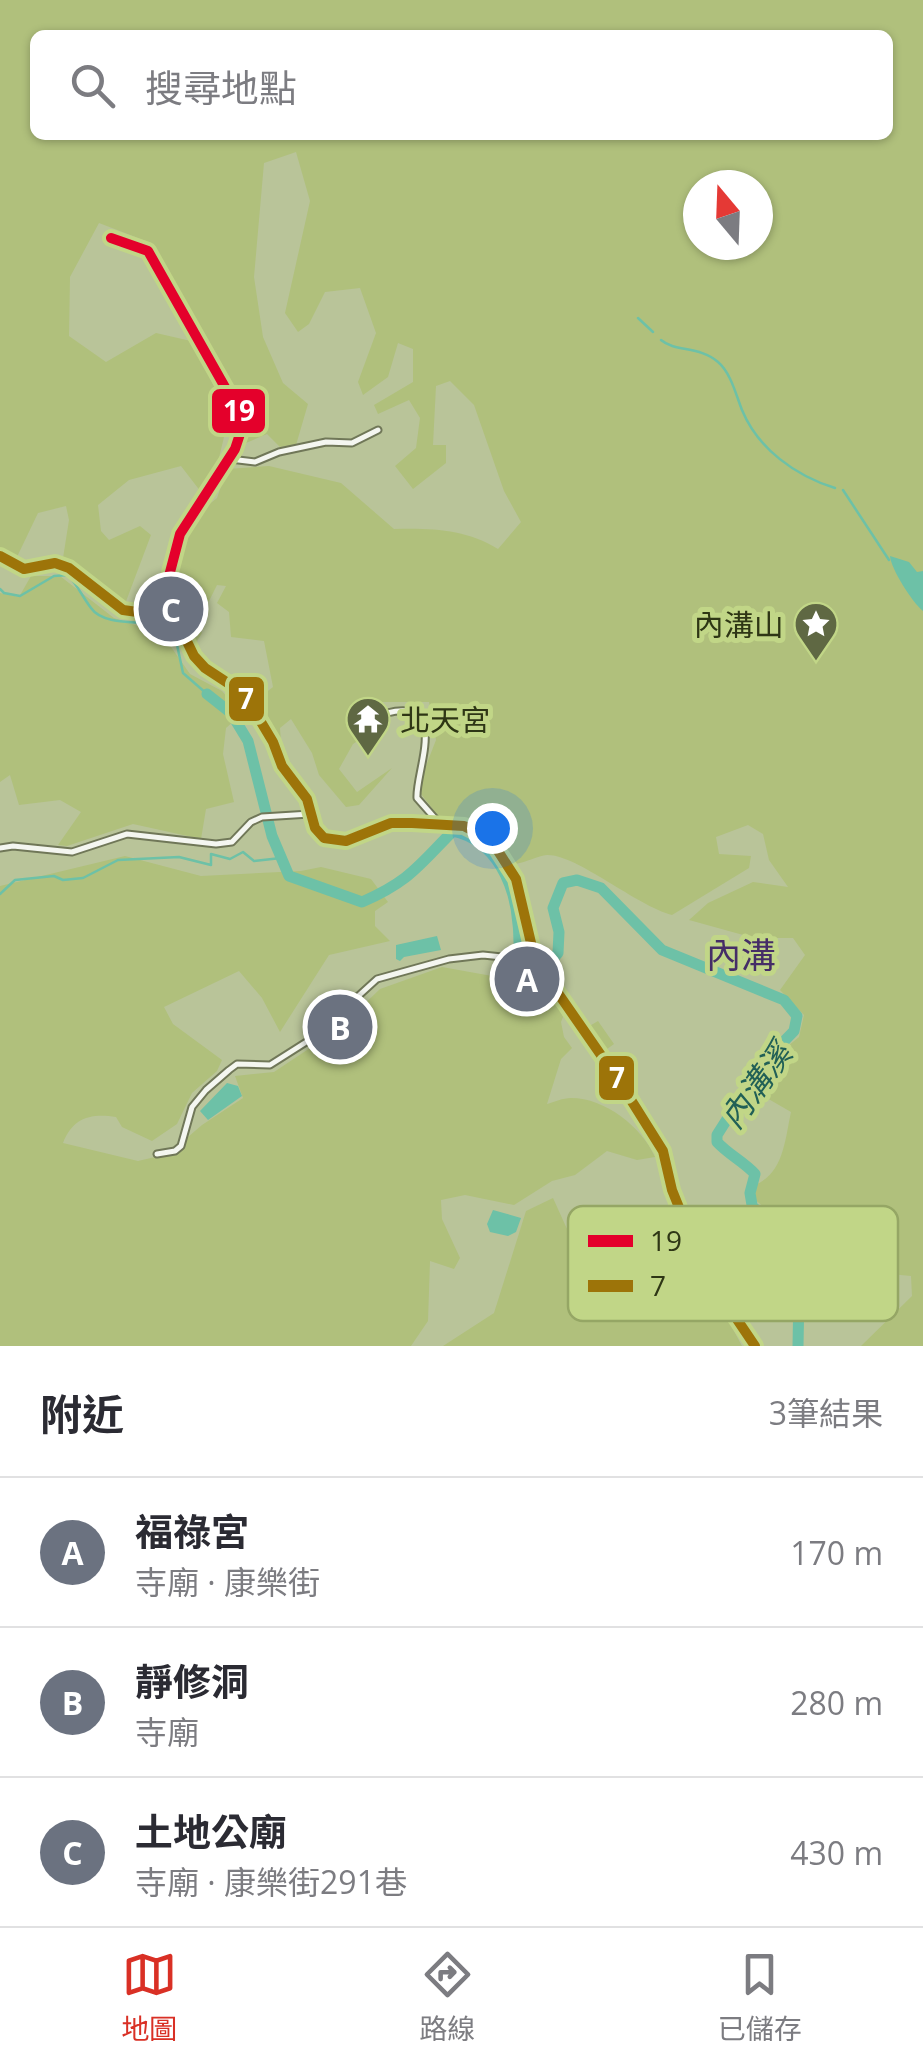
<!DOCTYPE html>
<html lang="zh-TW">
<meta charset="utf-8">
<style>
:root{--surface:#fff;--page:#f2f2f3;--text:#2b2b33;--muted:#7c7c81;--line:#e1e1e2;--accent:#d93025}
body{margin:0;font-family:"Open Sans","Noto Sans TC",sans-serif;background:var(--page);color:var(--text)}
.compass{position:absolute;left:683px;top:170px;width:90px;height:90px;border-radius:50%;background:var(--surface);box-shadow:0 2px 8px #0004;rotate:341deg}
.you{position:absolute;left:492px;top:828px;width:35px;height:35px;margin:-25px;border:8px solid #fff;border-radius:50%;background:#1a73e8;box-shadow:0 0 0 15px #1a73e833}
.badge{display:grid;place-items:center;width:65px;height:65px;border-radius:50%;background:var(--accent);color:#fff;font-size:32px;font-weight:700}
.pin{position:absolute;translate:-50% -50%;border:5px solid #fff;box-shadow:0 2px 10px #0006}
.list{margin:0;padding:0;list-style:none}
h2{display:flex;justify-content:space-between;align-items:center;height:130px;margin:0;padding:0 40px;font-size:42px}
h2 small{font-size:32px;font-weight:400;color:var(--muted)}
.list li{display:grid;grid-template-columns:65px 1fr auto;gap:30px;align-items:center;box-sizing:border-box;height:150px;padding:0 40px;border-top:2px solid var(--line)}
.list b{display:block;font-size:38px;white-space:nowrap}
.list p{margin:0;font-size:32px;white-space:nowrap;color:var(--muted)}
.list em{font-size:32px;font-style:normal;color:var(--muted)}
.icon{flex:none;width:55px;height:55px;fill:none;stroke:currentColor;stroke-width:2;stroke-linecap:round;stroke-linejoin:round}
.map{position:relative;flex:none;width:923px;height:1346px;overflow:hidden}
.search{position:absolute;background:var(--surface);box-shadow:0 2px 8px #0004;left:30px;right:30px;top:30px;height:110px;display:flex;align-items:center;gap:25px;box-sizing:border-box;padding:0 35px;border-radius:15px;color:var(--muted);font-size:38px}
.sheet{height:580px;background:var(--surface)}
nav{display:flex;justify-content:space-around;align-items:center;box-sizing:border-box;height:140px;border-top:2px solid var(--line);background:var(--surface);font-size:28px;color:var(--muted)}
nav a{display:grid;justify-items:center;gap:5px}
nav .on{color:var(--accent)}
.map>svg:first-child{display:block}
.green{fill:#b0c07c;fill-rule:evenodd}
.water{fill:#6dc1a7}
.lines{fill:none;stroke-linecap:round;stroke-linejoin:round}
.stream{stroke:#6dc1a7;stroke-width:2.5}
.river{stroke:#6dc1a7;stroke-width:11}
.minor-casing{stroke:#707758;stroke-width:9}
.minor{stroke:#f4f6f0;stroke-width:5}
.bus-1-casing{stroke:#c1d687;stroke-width:18}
.bus-2-casing{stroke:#c1d687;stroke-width:18}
.bus-1{stroke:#e4002b;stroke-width:10}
.bus-2{stroke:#9d7409;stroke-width:10}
.labels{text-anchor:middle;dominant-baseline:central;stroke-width:10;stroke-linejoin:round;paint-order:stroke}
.poi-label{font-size:30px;fill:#2e3615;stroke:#c1d687;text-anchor:end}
.water-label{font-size:32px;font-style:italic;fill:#216056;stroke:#c1d687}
.quarter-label{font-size:35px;fill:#452d67;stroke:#c1d687}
.key{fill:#c1d687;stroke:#95a665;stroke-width:2.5}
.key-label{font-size:28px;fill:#2e3615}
.line-badge{stroke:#c1d687;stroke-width:4}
.badge-label{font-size:28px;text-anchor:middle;font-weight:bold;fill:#fff}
</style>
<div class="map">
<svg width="923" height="1346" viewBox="0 0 923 1346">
<rect width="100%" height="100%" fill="#b9c499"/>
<path class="green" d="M0 0H923V1346H861L912 1296 911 1276 860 1271 825 1300 812 1246 754 1199 755 1185C784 1173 785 1139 791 1112L760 1094 769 1072 783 1050 799 1037 804 1015 780 990 805 955 793 938H754L689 920 708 903 753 882 788 887 769 860 763 834 748 825 716 837 719 854 751 856 749 868 672 915C637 906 576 854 547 855 538 856 526 862 516 864L487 822 439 817 417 789 436 740 429 702H378L386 710 376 729 353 744 339 769 357 792 392 768 359 805 346 807 319 775 312 753 291 719 280 728 281 742 277 744 256 700 273 687 264 641 231 637 229 612 217 603 226 586 217 585 209 601 189 612 202 633 194 646 179 620 173 576 191 519 217 498 227 469 269 466 341 483 394 529C431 528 466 529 498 549L521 522 504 491 474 405 450 381 436 386 433 445H446V463L413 489 395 466 416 448 420 418 409 400 378 414 374 405 413 382V349L398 343 388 377 363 395 358 382 376 333 360 288 325 292 309 324 298 332 285 313 310 201 296 152 264 163 254 277 263 337 283 383 308 404 296 445 280 447 267 434 246 443 243 405 151 243 99 223 70 277 69 336 106 362 156 333 191 341 229 416 218 462 201 492 181 466 129 480 98 505 101 531 109 540 140 526 151 535 125 604 88 581 63 558 69 520 66 506 38 513 16 559 0 550ZM35 35H888V135H35ZM698 185H758V245H698Z
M31 576H60L114 618 162 634 190 674 222 691 242 714 226 728 223 754 234 802 206 809 201 839 133 824 67 846 58 845 81 812 60 800 19 805 10 775 0 782V593L19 597Z
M125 856 201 876 301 871 321 867 371 879 388 902 375 911V926L390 941 329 955 280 1032 262 998 239 971 164 1007 173 1024 222 1060 217 1071 192 1093 177 1124 152 1141 122 1127 116 1117C90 1113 73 1118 63 1143L138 1161 168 1154 202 1125 243 1098 235 1076 274 1072 316 1044 325 1042 380 989 442 967 548 986 563 1017 561 1022 564 1037 572 1048 561 1059 547 1104C554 1102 563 1098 571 1098 605 1098 642 1127 655 1157L637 1160 607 1151 575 1175 552 1181 514 1205 465 1195 441 1200 442 1219 460 1258 454 1269 430 1261 428 1321 411 1346H0V886Z
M598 1021 614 1044 603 1052 586 1028Z
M553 1198 572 1240 621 1263 680 1239 707 1299 727 1318 742 1346H443L494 1313 526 1211Z"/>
<path class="water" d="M890 556 909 562 917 572 923 571V611C912 602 891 569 890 556Z
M437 936 441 950 404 957 400 961 396 959V945Z
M227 1083 238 1086 242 1096 208 1120 200 1111Z
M493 1210 521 1218 516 1232 508 1236 490 1232 487 1224Z"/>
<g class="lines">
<path class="stream" d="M638 318 653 332
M661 340C675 352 700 346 718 362 731 373 736 395 742 410 758 449 796 476 835 488
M843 490 889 560
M0 589 4 593 20 596 54 576 68 575C78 586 82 596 91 608 104 627 145 620 166 626L176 640 183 673 207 694
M0 894 15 880 54 876 63 880 83 878 118 860 179 857 211 865V854L230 859 243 852 254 861 281 858"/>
<path class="river" d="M207 694 231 713 248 741 272 836 289 876 362 902C410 881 418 866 453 831 496 840 515 884 518 924 520 939 517 949 523 964H544
M548 964 558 953 559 932 553 908 563 883 577 880 601 888 662 950 784 1000 797 1016 794 1031 762 1064 717 1135V1142C729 1155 743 1161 755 1174L750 1193 752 1205
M754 1208 796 1244 799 1287
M798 1346 799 1293"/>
<defs>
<path id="minor" d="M111 238 148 251 239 412 240 434 235 449 180 534 169 576 166 616
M230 459 255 462 279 452 326 442 352 443 378 430
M0 556 24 569 55 563 69 568 123 610 166 616 178 623 194 656 205 668 237 689 249 702 273 742 282 766 307 799 315 828 324 838 346 841 391 823H412L464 826 491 840 516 879 535 960 621 1084 663 1151 672 1190 705 1272 755 1346
M379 725 387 713C451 697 415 772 417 798L439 823
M0 848 13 846 72 852 127 834 216 844 232 842 251 822 262 817 310 814
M157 1154 175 1151 181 1146 192 1107 206 1090 229 1070 237 1064 270 1065 311 1039 377 979 449 959 483 955 502 957 523 972H543L554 967"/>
</defs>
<use href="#minor" class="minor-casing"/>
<use href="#minor" class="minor"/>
<defs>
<path id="bus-1" d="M111 238 148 251 239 412 240 434 235 449 180 534 169 576 166 616"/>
<path id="bus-2" d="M0 556 24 569 55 563 69 568 123 610 166 616 178 623 194 656 205 668 237 689 249 702 273 742 282 766 307 799 315 828 324 838 346 841 391 823H412L464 826 491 840 516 879 535 960 621 1084 663 1151 672 1190 705 1272 755 1346"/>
</defs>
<use href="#bus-1" class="bus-1-casing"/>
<use href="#bus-2" class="bus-2-casing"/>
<use href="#bus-1" class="bus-1"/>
<use href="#bus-2" class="bus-2"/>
</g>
<defs>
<symbol id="sight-pin" viewBox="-11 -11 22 30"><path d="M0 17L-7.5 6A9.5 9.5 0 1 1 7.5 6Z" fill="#5f6843" stroke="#c1d687"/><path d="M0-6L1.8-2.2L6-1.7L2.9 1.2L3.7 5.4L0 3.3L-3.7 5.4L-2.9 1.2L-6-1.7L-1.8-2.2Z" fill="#fff"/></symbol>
<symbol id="temple-pin" viewBox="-11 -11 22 30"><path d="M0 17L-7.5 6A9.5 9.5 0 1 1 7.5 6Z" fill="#5f6843" stroke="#c1d687"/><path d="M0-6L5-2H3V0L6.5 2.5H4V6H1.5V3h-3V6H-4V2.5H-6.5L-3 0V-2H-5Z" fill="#fff"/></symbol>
</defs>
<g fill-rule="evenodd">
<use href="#sight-pin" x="791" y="599" width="50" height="68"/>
<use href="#temple-pin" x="343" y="694" width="50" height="68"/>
</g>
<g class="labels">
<g class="poi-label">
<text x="784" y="624">內溝山</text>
<text x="400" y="719" text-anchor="start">北天宮</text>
</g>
<g class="water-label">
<text transform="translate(755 1085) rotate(-54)">內溝溪</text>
</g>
<g class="quarter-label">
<text x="741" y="954">內溝</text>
</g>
</g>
<rect x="568" y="1206" width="330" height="115" rx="15" class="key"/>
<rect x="588" y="1235" width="45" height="12" fill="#e4002b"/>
<rect x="588" y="1280" width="45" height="12" fill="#9d7409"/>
<g class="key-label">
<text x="650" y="1251">19</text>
<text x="650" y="1296">7</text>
</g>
<g class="line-badge">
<rect x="210" y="387" width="57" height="48" rx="10" fill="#e4002b"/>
<rect x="227" y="675" width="39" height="48" rx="10" fill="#9d7409"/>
<rect x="597" y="1054" width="39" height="48" rx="10" fill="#9d7409"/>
</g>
<g class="badge-label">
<text x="239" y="421">19</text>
<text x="246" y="709">7</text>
<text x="617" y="1088">7</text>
</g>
</svg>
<svg class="compass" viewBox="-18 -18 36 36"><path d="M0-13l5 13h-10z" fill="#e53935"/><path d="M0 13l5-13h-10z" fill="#7c7c81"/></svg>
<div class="you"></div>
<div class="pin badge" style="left:527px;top:979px;background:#6b7280">A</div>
<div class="pin badge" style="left:340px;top:1027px;background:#6b7280">B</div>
<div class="pin badge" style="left:171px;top:609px;background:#6b7280">C</div>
<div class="search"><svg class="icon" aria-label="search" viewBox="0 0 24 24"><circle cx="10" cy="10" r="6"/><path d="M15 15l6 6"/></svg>搜尋地點</div>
</div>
<section class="sheet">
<h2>附近<small>3筆結果</small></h2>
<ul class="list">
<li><span class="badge" style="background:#6b7280">A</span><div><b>福祿宮</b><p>寺廟 · 康樂街</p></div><em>170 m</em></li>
<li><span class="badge" style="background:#6b7280">B</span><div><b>靜修洞</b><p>寺廟</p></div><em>280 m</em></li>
<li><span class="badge" style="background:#6b7280">C</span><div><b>土地公廟</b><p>寺廟 · 康樂街291巷</p></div><em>430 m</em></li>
</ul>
</section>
<nav>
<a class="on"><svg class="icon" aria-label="map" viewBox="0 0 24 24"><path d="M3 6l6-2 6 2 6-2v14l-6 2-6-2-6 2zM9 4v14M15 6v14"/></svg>地圖</a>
<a><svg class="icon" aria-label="directions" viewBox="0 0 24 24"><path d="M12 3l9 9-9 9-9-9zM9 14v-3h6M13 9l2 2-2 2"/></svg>路線</a>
<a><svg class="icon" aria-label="saved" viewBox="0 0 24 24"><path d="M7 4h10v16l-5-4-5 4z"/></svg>已儲存</a>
</nav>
